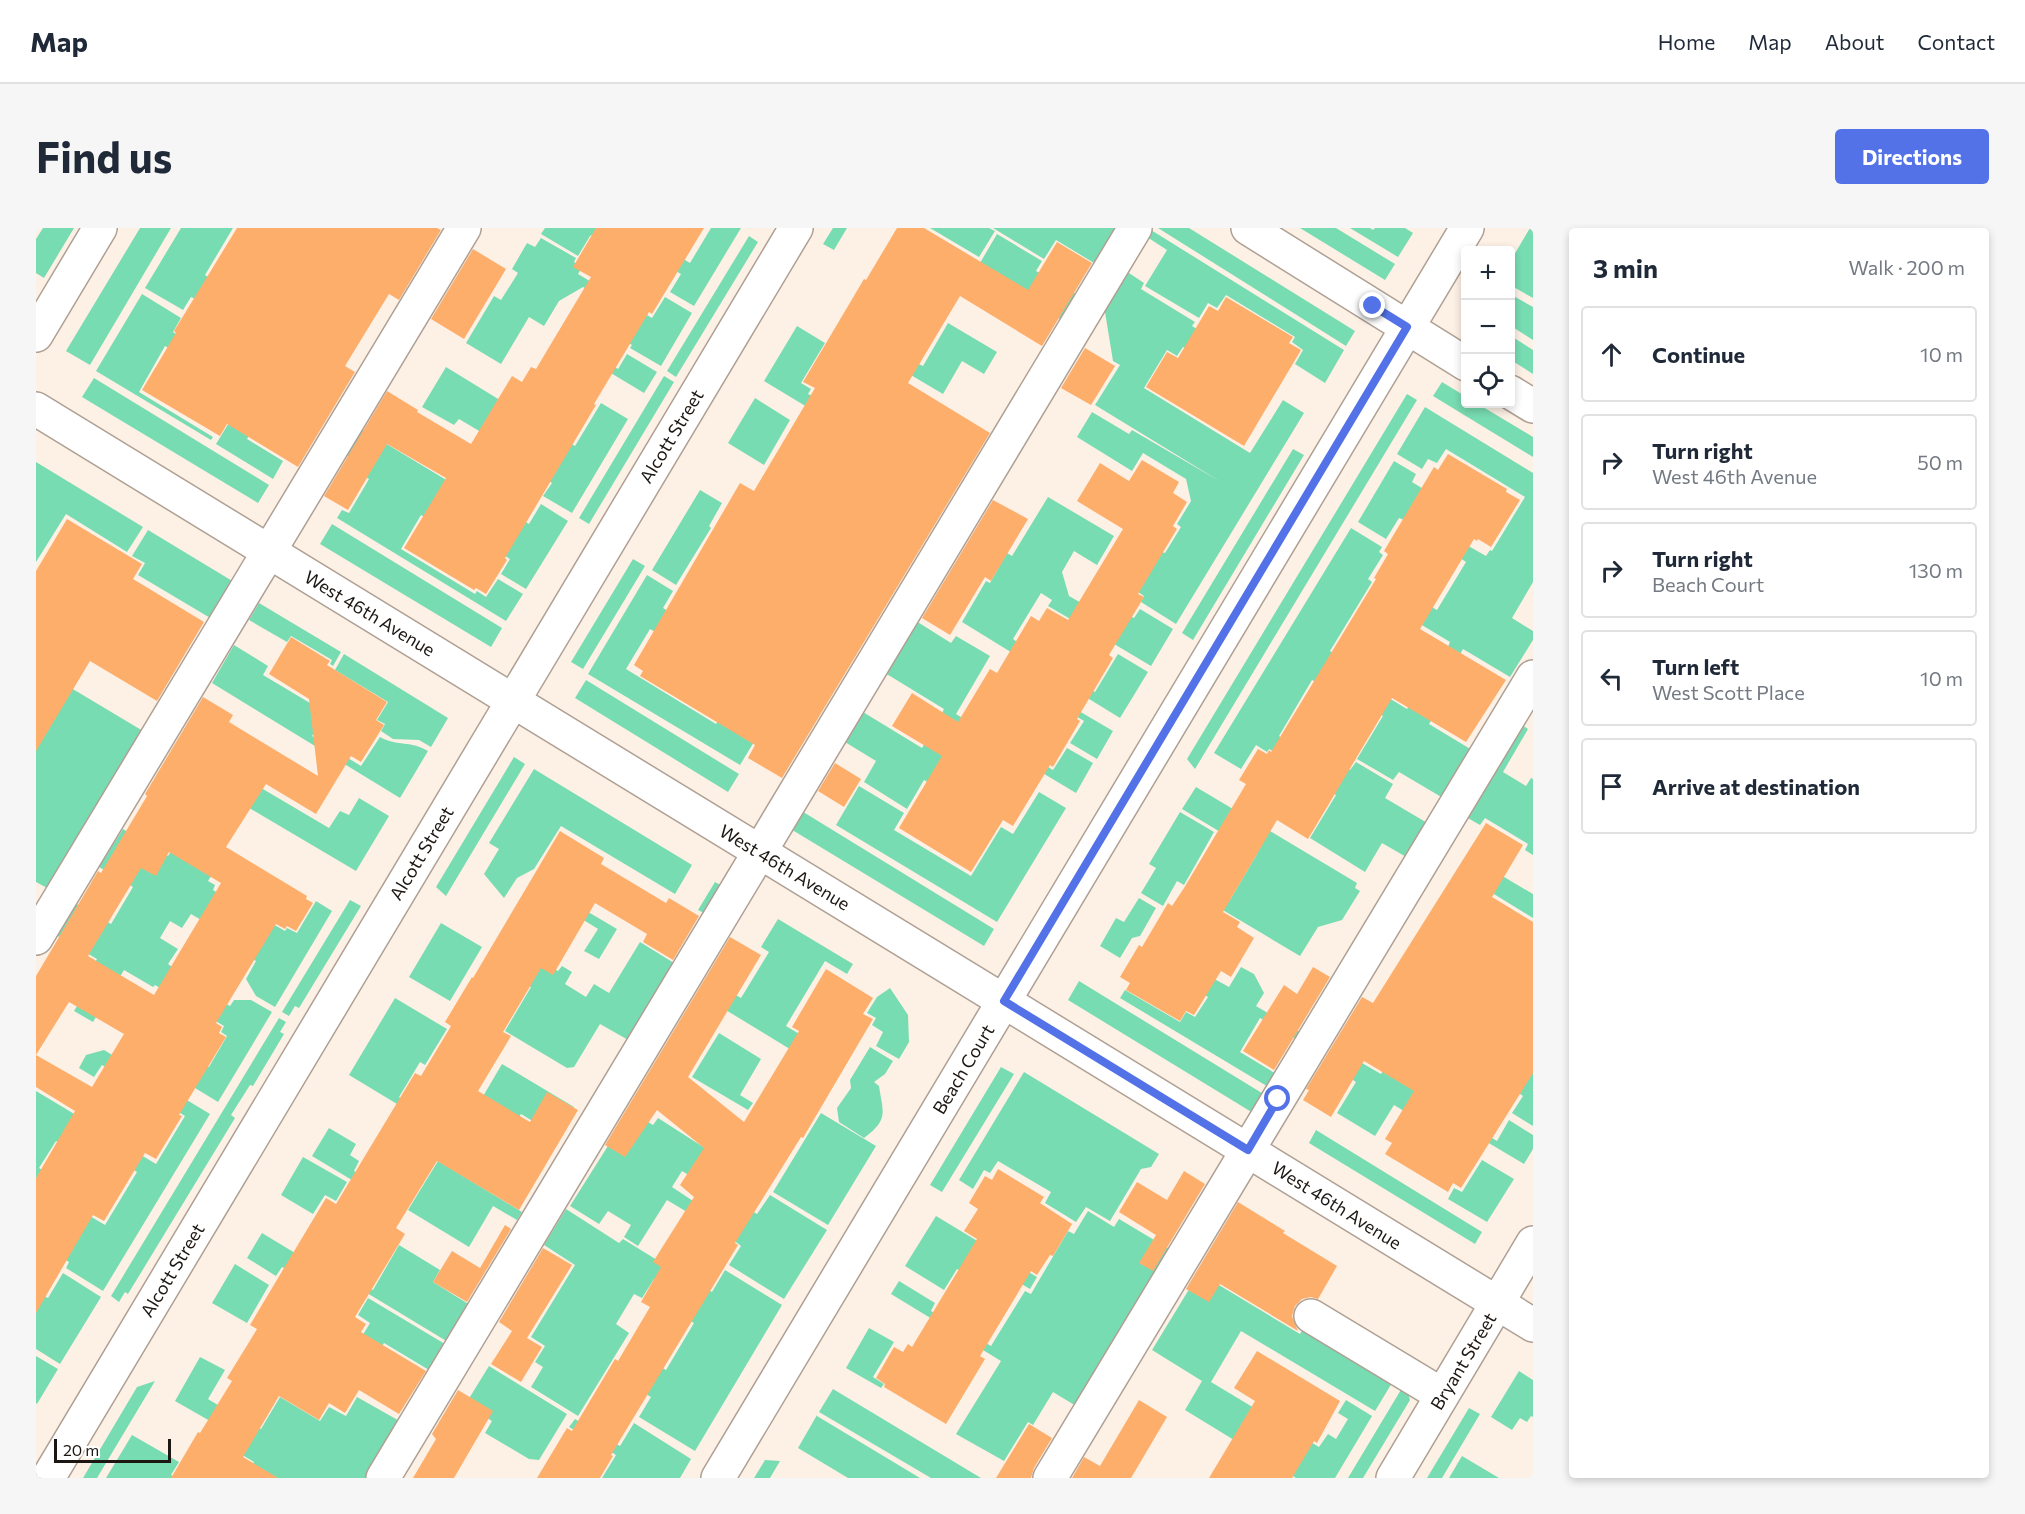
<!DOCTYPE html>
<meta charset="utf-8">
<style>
:root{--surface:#fff;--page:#f6f6f7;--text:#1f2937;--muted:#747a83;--line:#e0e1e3;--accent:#5372e7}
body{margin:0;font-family:Commissioner,sans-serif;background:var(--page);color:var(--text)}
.controls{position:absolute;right:18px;top:18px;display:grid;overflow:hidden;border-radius:6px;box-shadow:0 3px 9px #0003}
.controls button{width:54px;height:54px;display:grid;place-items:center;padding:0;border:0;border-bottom:2px solid var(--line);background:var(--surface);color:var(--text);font:30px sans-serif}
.scale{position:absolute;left:18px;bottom:15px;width:117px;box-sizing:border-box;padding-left:6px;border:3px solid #1d1713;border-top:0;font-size:16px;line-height:21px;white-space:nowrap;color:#1d1713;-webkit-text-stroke:4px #fff;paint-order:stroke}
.stop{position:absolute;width:18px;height:18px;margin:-14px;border:4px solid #5372e7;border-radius:50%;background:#fff}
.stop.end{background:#5372e7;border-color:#fff;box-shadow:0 2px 6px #0008}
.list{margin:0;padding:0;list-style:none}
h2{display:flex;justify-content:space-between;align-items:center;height:78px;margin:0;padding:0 24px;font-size:26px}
h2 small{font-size:20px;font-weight:400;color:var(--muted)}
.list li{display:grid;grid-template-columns:39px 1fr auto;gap:18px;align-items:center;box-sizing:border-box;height:96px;margin:0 12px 12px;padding:0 12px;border:2px solid var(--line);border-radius:6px}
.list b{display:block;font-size:22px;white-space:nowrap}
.list p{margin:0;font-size:20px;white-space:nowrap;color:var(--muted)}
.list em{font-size:20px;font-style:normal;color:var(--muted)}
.icon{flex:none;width:33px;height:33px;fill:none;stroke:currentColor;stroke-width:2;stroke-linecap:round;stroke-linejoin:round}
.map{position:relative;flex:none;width:1497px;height:1250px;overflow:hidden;border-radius:6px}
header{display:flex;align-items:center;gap:36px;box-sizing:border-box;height:84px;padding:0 30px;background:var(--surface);border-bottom:2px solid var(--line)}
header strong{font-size:28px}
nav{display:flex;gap:33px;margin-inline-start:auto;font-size:21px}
.intro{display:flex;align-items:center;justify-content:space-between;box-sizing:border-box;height:144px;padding:0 36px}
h1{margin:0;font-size:42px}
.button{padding:15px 27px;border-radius:6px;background:var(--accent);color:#fff;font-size:21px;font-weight:700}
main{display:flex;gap:36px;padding:0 36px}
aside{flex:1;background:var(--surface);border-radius:6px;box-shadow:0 3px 9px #0003}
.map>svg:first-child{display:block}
.green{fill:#78dcb2}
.building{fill:#fdae6b;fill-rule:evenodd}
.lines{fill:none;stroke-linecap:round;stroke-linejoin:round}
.minor-casing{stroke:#afa094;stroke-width:36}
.minor{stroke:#fff;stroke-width:33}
.route{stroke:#5372e7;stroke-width:8}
.labels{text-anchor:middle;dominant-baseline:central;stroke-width:4.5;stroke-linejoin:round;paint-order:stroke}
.street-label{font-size:18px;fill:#1d1713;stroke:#fff}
</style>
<header>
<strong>Map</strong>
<nav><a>Home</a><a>Map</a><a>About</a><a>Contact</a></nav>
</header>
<div class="intro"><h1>Find us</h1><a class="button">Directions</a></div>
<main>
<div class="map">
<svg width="1497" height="1250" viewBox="0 0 1497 1250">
<rect width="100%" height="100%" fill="#fdf0e5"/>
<path class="green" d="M7 0H38L8 50 0 45V11Z
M104 0H135L54 137 30 123Z
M145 0H197L169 47 250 96 165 74 155 69 147 82 109 60Z
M509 0H573L554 8 542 28 505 6Z
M597 0 654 35 675 0H705L658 78 634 64 645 46 573 3Z
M797 0H811L798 22 787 16Z
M894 0H953L959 3 943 29Z
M957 0H1086L1063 38 1020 12 1008 31Z
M1122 0H1153L1319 103 1310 118Z
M1264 0H1300L1359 36 1349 52Z
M1314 0H1334L1337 2 1339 0H1369L1377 5 1362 29Z
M1494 0H1497V70L1474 57 1475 32Z
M1115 2 1308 122 1289 155 1259 136 1267 122 1256 114 1259 109 1190 67 1181 80 1172 75 1163 90 1109 58 1131 22 1111 9Z
M961 6 1006 33 1000 43 1042 67 1027 93 981 65 934 52Z
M713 8 722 14 640 149 631 143Z
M505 10 540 30 538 34 546 39 542 46 602 82 598 89 547 59 523 73 508 98 493 89 465 136 430 115 458 68 465 72 482 45 476 41 491 15 499 19Z
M1090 43 1108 55 1105 61 1159 94 1156 98 1166 104 1155 123 1147 119 1141 128 1131 122 1108 160 1214 225 1247 172 1268 185 1140 396 1105 374 1108 368 1102 364 1126 324 1129 325 1145 299 1141 296 1155 273 1150 251 1107 225 1096 243 1041 209 1056 184 1093 206 1096 202 1185 254 1059 177 1084 137 1077 133 1068 78Z
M106 66 145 90 137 104 216 152 208 165 129 118 103 164 177 209 175 212 60 143Z
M1474 66 1497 79V112L1475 98Z
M629 69 656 85 625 138 594 120 596 117 587 112 604 83 616 90Z
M912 95 961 124 948 146 926 133 907 166 868 143 875 132 887 138Z
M761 98 789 115 765 155 775 161 772 166 777 168 771 179 728 153Z
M524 106 582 141 591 126 621 144 608 165 520 112Z
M1475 108 1497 122V146L1475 132Z
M410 139 539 218 565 175 592 191 536 285 507 268 516 255 508 250 511 243 423 191 418 197 386 179Z
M628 148 638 154 553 296 543 290Z
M221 149 234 172 211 211 247 233 237 251 180 216Z
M58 150 233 257 222 275 46 169Z
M1406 154 1429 168 1430 176H1442L1497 209V229L1397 168Z
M1371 166 1381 172 1159 541 1151 531Z
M719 170 754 192 728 237 692 215Z
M1389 179 1497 245V354L1476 390 1497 403V412L1474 449 1427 421 1423 428 1411 421 1414 414 1333 365 1392 377 1401 382 1430 334 1421 328 1429 316 1450 328 1454 322 1456 323 1489 269 1410 221 1401 235 1392 231 1386 241 1361 226Z
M324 200 417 256 392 291 385 287 365 321 439 366 441 363 450 369 462 351 487 366 470 393 301 290 306 282 313 285 333 251 322 244 326 237 308 226Z
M1257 221 1268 227 1157 412 1146 405Z
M1358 233 1380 246 1376 254 1389 262 1368 292 1363 290 1350 311 1322 294Z
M0 234 107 299 91 324 30 286 0 334Z
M425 255 493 296 505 276 532 293 490 361 465 346 474 331 458 321Z
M664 262 686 275 673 298 675 300 640 357 616 342Z
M1012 269 1078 308 1061 337 1038 323 1026 344 1033 368 1070 389 1060 406 1012 378 1016 372 1005 365 977 411 984 416 978 426 926 394 950 353 954 355 971 325 976 328Z
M296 296 466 400 455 419 284 316Z
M1315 300 1346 319 1343 324 1347 327 1332 351 1336 354 1294 423 1306 431 1285 457 1276 452 1243 508 1260 518 1252 532 1233 521 1231 524 1220 517 1205 541 1178 525Z
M112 302 198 354 176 391 102 347 109 335 96 328Z
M597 331 609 338 547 441 535 434Z
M611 347 637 363 627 380 687 416 625 407 614 401 590 441 680 496 688 483 724 504 704 537 552 446Z
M223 375 305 424 297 438 294 436 296 432 255 408 251 414 213 392Z
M1104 381 1137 401 1115 438 1063 407 1091 386 1098 390Z
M880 393 915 415 920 408 954 428 920 486 938 497 934 502 906 485 908 481 849 445Z
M198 417 232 438 227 447 274 475 292 481 276 508 325 538 344 509C362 519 374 512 392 523L364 570 176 455Z
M308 426 412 490 395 519 383 512 357 511 345 503 349 496 341 492 352 474 299 442Z
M1082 426 1112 444 1084 490 1045 466 1050 459 1059 464Z
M0 439 107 503 13 661 0 654Z
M1389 450 1408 471 1393 496 1436 522 1407 570 1363 544 1357 552 1321 531 1347 488 1329 477 1338 461 1371 481Z
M550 452 703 546 692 564 539 470Z
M1026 473 1077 503 1061 531 1034 515 1048 493 1023 478Z
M822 481 886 520 899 498 924 513 901 560 888 552 871 581 828 554 840 533 804 511Z
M942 497 1017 542 1031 520 1057 535 1040 565 938 504Z
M1486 497 1492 501 1467 544 1490 558 1495 550 1497 551V627L1489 622 1492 616 1449 590 1444 597 1430 589Z
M478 529 489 536 410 668 400 659Z
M1320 534 1357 556 1349 570 1393 596 1372 630 1346 615 1329 644 1274 610 1300 567 1251 538 1302 535 1314 542Z
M498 541 656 637 639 666 525 598 498 641 481 650 468 670 448 646 463 621 453 615Z
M198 544 293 600 304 583 313 587 323 570 353 588 320 643 186 564Z
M823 558 868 585 858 602 935 648 965 599 977 606 1003 564 1030 580 961 694 800 597Z
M1160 559 1321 655 1319 660 1324 663 1306 692 1282 699 1264 728 1180 678 1194 672 1221 626 1146 581Z
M764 582 958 701 948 718 753 600Z
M1144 584 1178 604 1148 657 1141 653 1127 678 1105 665 1120 640 1113 636Z
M151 597 192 621 172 653 179 657 177 662 232 695 216 722 155 686 146 700 134 693 124 710 142 721 132 736 139 741 137 744 194 778 198 772H215L236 784 182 874 105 827 166 835 173 839 191 808 185 804 188 798 119 757 117 759 88 742 57 794 38 783 64 740 58 736 61 731 20 707 39 675 75 696 97 659 63 639 87 601 132 628Z
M1463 646 1497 666V690L1453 663Z
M679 654 686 658 594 813 564 796 538 839 531 840 469 803 495 759 458 736 472 713 522 743 526 738 536 744 529 756 550 769 558 756 573 765 604 714 638 735 668 685 662 682Z
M1103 670 1120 680 1104 708 1096 710 1084 730 1064 718 1080 690 1088 694Z
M314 672 325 678 263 780 259 778 253 788 246 784Z
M280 673 296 683 239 779 220 768 210 751 220 733 216 731 237 696 249 703 251 700 261 705Z
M537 675 581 701 563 731 548 723 562 701 533 683Z
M742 691 817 736 811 746 789 733 750 798 775 813 757 823 662 765 671 750 705 770 733 724 725 719Z
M405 695 446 719 414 773 373 749Z
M1205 739 1218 746 1228 765 1220 778 1267 806 1263 813 1224 790 1204 824 1242 847 1234 860 1084 770 1089 762 1144 794 1150 784 1159 789 1172 769 1164 764 1173 748 1193 759Z
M1043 753 1234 870 1222 888 1032 772Z
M854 760 872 787 873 814 863 831 840 818 847 804 836 797 840 790 831 785 841 769Z
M359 770 411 801 389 837 384 834 363 869 438 914 434 920 313 847Z
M243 790 250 794 244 804 248 806 217 858 214 857 195 887 199 890 92 1066 89 1064 83 1074 75 1068Z
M683 805 725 831 704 867 717 875 712 882 656 849Z
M1365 814 1383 866 1461 913 1473 892 1497 907V921L1488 936 1446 911 1373 886 1358 877 1339 908 1301 885 1320 854 1291 836 1300 820 1345 846Z
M834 819 857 833 849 846 838 854 843 858C847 885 853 891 828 910L803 894 801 880 815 860 814 852Z
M68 822 174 886 67 1063 30 1040 33 1034 28 1031 12 963 69 997 101 944 44 910 52 895 120 936 149 888 66 837 58 849 43 840 50 827Z
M466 836 538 879 521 908 485 886 455 934 446 870Z
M965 839 978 846 906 964 894 957Z
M1490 842 1497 845V898L1476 885 1487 868 1478 862Z
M988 844 1123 926 1115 939 1105 941 1074 993 1050 979 1040 994 1009 975 1015 964 962 933 954 945 948 942 937 961 923 952Z
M0 863 50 893 33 921 20 913 3 940 17 949 0 973Z
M594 883 617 897 622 890 672 922 656 949 646 943 636 959 663 977 656 987 631 972 602 1018 588 1009 595 997 572 983 563 996 534 978Z
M785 885 840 918 792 997 737 964Z
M293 900 320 916 314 927 323 933 318 943 373 976 369 984 276 928Z
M1280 902 1446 1004 1439 1016 1273 915Z
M267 929 311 954 300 973 289 967 277 986 245 967Z
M1446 932 1478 951 1451 994 1412 971 1418 960 1426 964Z
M402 933 486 984 481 992 457 978 433 1019 372 982Z
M684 964 721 986 734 967 791 1002 748 1071 693 1037 705 1018 696 1011Z
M530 981 583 1015 587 1011 634 1040 625 1055 618 1051 606 1070 598 1066 580 1096 593 1105 542 1188 495 1159 507 1139 499 1134 509 1118 495 1109 539 1037 508 1017Z
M1052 983 1078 999 1083 991 1140 1025 1045 1181 1017 1164 997 1197 992 1194 968 1233 920 1206 965 1133 855 1066 863 1053 899 1075 895 1083 955 1118 989 1063 995 1066 1032 1003 1038 1006Z
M900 988 1001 1049 994 1061 945 1032 935 1048 921 1041 908 1062 869 1038Z
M226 1005 292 1045 283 1061 246 1039 240 1048 211 1030Z
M363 1017 404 1042 397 1054 434 1077 412 1114 331 1065 333 1060 337 1062Z
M199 1036 233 1057 211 1095 176 1075Z
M637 1041 676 1064 689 1042 746 1077 659 1223 603 1189 615 1169 605 1163 593 1120 630 1142 658 1095 649 1090Z
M27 1045 65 1069 24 1136 0 1121V1064L12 1070Z
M1163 1045 1264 1106 1270 1096 1359 1150 1339 1183 1205 1103 1175 1154 1283 1219 1292 1206 1300 1211 1312 1191 1302 1185 1310 1172 1336 1188 1299 1250H1260L1149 1182 1166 1153 1116 1122Z
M332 1070 409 1116 393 1142 348 1115 321 1161 301 1150 334 1095 322 1087Z
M833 1100 858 1114 837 1149 848 1156 845 1160 810 1140Z
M0 1128 22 1141 1 1176 0 1175Z
M164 1129 189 1142 172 1171 190 1182 181 1197 139 1173Z
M453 1138 531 1186 503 1232 493 1231 449 1205 456 1193 429 1177Z
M1483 1143 1497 1152V1189L1495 1188 1491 1194 1484 1190 1476 1202 1455 1189Z
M119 1153 61 1250H47L101 1159Z
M1369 1155 1374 1172 1327 1250H1312Z
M797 1161 945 1250H895L783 1184Z
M244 1169 284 1193 293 1179 310 1188 321 1169 367 1195 334 1250H209L218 1234 203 1225 193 1182 225 1201Z
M1433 1180 1444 1186 1406 1250H1391Z
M781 1187V1188L884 1250H812L762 1220Z
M539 1191 584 1218 598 1195 655 1231 644 1250H566L580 1227 533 1199Z
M96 1207 143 1234 135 1247 141 1250H70Z
M1426 1228 1463 1250H1413Z
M729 1232 744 1233 734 1250H718Z"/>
<path class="building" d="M201 0H401L405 2 363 72 353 66 309 138 319 144 262 239 191 196 184 208 106 162 140 105 138 103Z
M560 0H668L616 86 613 84 558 176 560 177 469 330 471 332 450 366 440 360 438 362 368 320 410 250 351 216 312 282 288 268 351 163 382 182 381 184 435 216 476 148 486 154 495 139 500 141 555 49 537 39Z
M861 0H888L992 62 1021 14 1056 35 1006 118 924 68 872 155 954 205 746 550 712 530 719 517 604 448 607 443 598 437 704 255 718 263 779 160 767 154 828 51 830 52Z
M437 21 470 41 428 111 395 91Z
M1190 69 1257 109 1253 115 1265 122 1208 218 1110 159 1131 124 1142 130 1173 78 1182 83Z
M1049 120 1079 138 1055 177 1025 160Z
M1412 226 1471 261 1470 264 1484 272 1455 319 1442 311 1441 313 1438 311 1384 401 1470 452 1430 514 1356 470 1272 611 1241 592 1187 684 1204 694 1201 699 1218 710 1195 749 1185 743 1158 787 1150 783 1144 793 1090 762 1094 755 1084 749 1103 717 1106 719 1132 675 1136 678 1148 660 1210 556 1203 552 1222 521 1231 526 1233 522 1235 524 1340 351 1338 350 1352 326 1348 323 1398 239 1402 242Z
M1106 232 1143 254 1137 265 1151 274 1137 298 1141 301 1102 366 1108 369 1073 427 1077 430 1041 491 1044 493 1017 539 1014 537 977 598 967 592 935 644 863 600 906 528 856 498 876 465 922 494 954 441 961 445 995 388 1003 393 1011 380 1032 392 1087 301 1041 273 1064 235 1093 253Z
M957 272 992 291 955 353 949 349 914 407 886 390Z
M31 291 106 336 97 351 168 394 121 473 54 433 0 523V343Z
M255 409 294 433 291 437 351 474 340 492 348 497 325 534 315 528 280 586 230 556 190 619 271 668 270 671 277 675 260 703 251 698 249 701 240 696 180 795 186 799 183 805 190 809 143 887 146 888 120 931 109 925 68 993 57 987 0 1085V950L39 883 0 859V748L62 643 65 645 111 568 109 566 167 469 197 487 193 494 282 548 273 471 233 446ZM133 624 185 655 118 767 52 728 105 640 120 648ZM33 774 88 806 56 859 0 827Z
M799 535 825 551 808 579 782 563Z
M1450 595 1487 617 1456 669 1497 694V845L1425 960 1417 955 1412 964 1349 926 1356 915 1349 911 1378 863 1328 833 1295 889 1267 872 1273 862 1270 861 1326 769 1337 775Z
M524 603 568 630 565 636 630 675 633 670 663 688 637 732 607 714 611 706 559 675 517 747 505 740 467 804 475 808 442 863 494 894 511 864 542 882 483 982 401 933 360 1000 369 1006 319 1089 330 1096 325 1104 390 1143 363 1186 323 1162 309 1185 293 1175 283 1192 243 1168 207 1229 242 1250H135L162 1204 164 1205 196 1153 191 1150 221 1101 214 1097 245 1045 290 970 300 976 379 845 385 848 415 798 409 794 436 749 437 750Z
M694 709 725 727 652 849 708 894 763 803 756 799 790 741 837 770 827 786 837 791 767 910 765 909 699 1015 702 1017 575 1227 577 1228 564 1250H501L531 1200 536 1203 579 1131 582 1133 614 1079 605 1074 625 1039 617 1034 658 969 644 957 668 920 621 882 589 929 569 917Z
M1277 739 1294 749 1238 842 1207 823 1248 757 1261 766Z
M962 941 1008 969 1004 975 1036 996 1017 1028 1014 1027 1001 1047 995 1043 944 1128 949 1131 910 1196 848 1159 849 1156 840 1150 858 1119 867 1124 872 1116 876 1119 941 1011 928 1003 942 981 933 975 949 948 956 952Z
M1148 943 1169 956 1117 1043 1103 1035 1120 1007 1083 984 1101 954 1131 972Z
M1202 974 1249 1003 1247 1005 1301 1038 1282 1071 1275 1069 1266 1071 1259 1078 1256 1088 1262 1103 1184 1056 1173 1074 1150 1061Z
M469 997 475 1001 431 1074 397 1054 416 1023 444 1040Z
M507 1020 536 1037 491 1110 506 1119 485 1154 455 1136 476 1103 463 1094Z
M1221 1123 1304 1173 1281 1215 1278 1213 1256 1250H1173L1219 1173 1198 1160Z
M422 1162 457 1183 418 1250H377L400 1211 396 1206Z
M1103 1172 1131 1189 1095 1250H1036L1048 1229 1064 1238Z
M993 1196 1016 1210 998 1240 995 1250H960Z"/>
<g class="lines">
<defs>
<path id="minor" d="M1212 0 1430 136
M0 107 64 0
M1474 164 1497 178
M0 181 1497 1097
M0 710 428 0
M1275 1088 1406 1167
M12 1250 760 0
M347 1250 1099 0
M682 1250 1431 0
M1014 1250 1497 449
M1357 1250 1497 1015"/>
</defs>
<use href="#minor" class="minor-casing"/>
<use href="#minor" class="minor"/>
</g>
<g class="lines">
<path class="route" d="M1242 871 1212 922 968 773 1371 99 1337 78"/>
</g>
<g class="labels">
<g class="street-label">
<text transform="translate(635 208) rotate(-59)">Alcott Street</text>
<text transform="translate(334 385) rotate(31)">West 46th Avenue</text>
<text transform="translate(385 625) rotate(-59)">Alcott Street</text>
<text transform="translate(749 639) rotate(31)">West 46th Avenue</text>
<text transform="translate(927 841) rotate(-59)">Beach Court</text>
<text transform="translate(1301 977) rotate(32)">West 46th Avenue</text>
<text transform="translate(136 1042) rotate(-59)">Alcott Street</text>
<text transform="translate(1427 1133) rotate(-59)">Bryant Street</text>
</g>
</g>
</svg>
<div class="controls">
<button>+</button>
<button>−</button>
<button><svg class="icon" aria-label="locate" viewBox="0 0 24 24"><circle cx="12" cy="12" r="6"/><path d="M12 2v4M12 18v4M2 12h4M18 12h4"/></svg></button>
</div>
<div class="scale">20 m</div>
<div class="stop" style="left:1242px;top:871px"></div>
<div class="stop end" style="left:1337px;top:78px"></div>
</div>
<aside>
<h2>3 min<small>Walk · 200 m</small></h2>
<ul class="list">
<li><svg class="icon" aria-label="ahead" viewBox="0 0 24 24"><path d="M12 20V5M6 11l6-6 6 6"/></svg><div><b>Continue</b></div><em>10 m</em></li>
<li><svg class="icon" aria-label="right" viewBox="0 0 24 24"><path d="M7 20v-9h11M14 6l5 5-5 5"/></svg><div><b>Turn right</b><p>West 46th Avenue</p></div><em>50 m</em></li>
<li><svg class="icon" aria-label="right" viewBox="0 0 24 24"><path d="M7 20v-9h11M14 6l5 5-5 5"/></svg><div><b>Turn right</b><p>Beach Court</p></div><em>130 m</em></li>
<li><svg class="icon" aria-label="left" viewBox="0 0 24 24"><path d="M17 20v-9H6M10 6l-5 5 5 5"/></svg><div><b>Turn left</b><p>West Scott Place</p></div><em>10 m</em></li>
<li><svg class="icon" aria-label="arrive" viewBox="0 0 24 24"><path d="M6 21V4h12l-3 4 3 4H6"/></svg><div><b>Arrive at destination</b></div></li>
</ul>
</aside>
</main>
